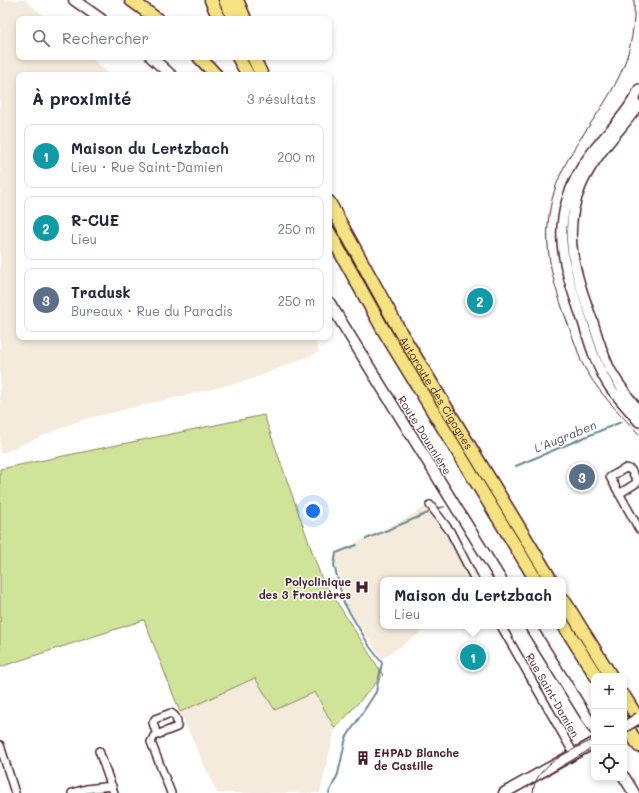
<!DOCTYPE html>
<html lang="fr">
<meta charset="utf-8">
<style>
:root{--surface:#fff;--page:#f6f6f7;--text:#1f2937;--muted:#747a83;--line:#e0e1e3;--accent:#1a73e8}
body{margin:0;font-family:Mali,sans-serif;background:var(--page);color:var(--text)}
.controls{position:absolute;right:12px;bottom:12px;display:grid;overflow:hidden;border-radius:8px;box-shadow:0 2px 6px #0003}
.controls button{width:36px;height:36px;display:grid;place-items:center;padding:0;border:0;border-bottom:1px solid var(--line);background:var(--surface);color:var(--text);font:20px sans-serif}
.you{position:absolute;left:313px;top:511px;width:14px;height:14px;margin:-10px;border:3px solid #fff;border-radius:50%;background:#1a73e8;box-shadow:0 0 0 6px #1a73e833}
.badge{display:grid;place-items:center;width:26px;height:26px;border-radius:50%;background:var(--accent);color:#fff;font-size:13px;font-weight:700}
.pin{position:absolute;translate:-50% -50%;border:2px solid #fff;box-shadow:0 1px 4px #0006}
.popup{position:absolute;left:380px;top:577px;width:186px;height:52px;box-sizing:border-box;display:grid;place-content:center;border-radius:8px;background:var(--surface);filter:drop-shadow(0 1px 3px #0005);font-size:13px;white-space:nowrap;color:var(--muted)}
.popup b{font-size:15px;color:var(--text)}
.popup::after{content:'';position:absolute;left:50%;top:100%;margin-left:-8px;border:8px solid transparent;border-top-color:var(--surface)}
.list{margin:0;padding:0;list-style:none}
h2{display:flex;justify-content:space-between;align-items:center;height:52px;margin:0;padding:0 16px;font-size:17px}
h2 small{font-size:13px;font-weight:400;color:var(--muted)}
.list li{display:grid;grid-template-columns:26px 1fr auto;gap:12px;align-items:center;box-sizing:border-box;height:64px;margin:0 8px 8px;padding:0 8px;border:1px solid var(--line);border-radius:8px}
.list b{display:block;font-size:15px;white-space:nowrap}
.list p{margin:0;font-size:13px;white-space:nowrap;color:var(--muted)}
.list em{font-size:13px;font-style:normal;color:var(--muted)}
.icon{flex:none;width:22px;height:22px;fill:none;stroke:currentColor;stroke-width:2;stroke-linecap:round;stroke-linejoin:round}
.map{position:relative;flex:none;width:639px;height:793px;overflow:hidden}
.search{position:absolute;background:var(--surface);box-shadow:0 2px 6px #0003;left:16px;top:16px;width:316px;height:44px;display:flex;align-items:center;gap:10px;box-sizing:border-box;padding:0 14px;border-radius:8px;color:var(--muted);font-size:15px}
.panel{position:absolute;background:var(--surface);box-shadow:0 2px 6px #0003;left:16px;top:72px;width:316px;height:268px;border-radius:8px}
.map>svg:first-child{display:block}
.built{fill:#f5ebdd}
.green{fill:#d0e499;stroke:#8d8262}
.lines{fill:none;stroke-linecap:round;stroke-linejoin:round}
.stream{stroke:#6b8a95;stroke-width:2}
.minor-casing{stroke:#4a1f2b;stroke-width:10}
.tertiary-casing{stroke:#4a1f2b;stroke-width:12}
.secondary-casing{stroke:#4a1f2b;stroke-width:13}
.motorway-casing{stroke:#4a1f2b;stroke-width:15}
.minor{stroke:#fff;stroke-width:7}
.tertiary{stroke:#fff;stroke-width:9}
.secondary{stroke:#fff;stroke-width:10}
.motorway{stroke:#f5e382;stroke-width:12}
.tram{stroke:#4a1f2b;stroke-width:1}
.secondary-bridge-casing{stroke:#4a1f2b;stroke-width:13;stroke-linecap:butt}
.secondary-bridge{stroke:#fff;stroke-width:10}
.labels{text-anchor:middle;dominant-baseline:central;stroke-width:3;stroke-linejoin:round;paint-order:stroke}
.street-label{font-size:11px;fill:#4a1f2b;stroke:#fff}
.poi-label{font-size:11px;font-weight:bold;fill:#4a1f2b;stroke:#fff;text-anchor:end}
.water-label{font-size:12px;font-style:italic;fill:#5a5560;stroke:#fff}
</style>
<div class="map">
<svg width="639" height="793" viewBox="0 0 639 793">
<rect width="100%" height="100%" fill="#fff"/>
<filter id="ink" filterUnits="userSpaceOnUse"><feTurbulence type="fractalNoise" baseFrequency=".025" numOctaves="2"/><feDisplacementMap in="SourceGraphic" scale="8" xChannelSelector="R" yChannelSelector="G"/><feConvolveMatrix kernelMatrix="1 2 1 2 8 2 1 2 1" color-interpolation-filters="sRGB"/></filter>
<g filter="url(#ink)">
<path class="built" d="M0 0H25L47 19H19V57H90L110 75H19V337H314L319 352 250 380 81 420 0 454Z
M427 506 451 538 471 580H383V626H430L382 659 349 609 334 558 341 550 403 520Z
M255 678 315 691 335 729 320 793H217L180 712Z"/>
<path class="green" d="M264 415 321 577 383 675 335 729 315 692 275 710 255 678 180 712 144 620 0 667V469Z"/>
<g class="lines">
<path class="stream" d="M516 466 621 422
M437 508 444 507
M366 539 428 513
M329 793 338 774 346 738 376 692 382 663 370 647 344 603 334 565 336 553 357 545"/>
<defs>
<path id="minor" d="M619 494 638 482 631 470 626 468 610 477 639 529
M430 505 450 531 475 580
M501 626 574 754
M157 735 153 723 155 719 171 713C176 716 178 721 177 727L154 736 151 742 171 793
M0 745 15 793
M99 751 114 793
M72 793 86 789 112 786"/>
<path id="tertiary" d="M639 89C625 120 596 141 580 170 548 226 564 267 583 322 590 345 597 369 611 389 620 400 630 411 639 422
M639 105C620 131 595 155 582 184 560 233 576 275 593 322 598 338 603 356 611 371 619 385 629 398 639 411"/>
<path id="secondary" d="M74 0 101 19
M151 57 171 75
M329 302 501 580
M530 626 594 729
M624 777 634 793
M504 793 594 743"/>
<g id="motorway">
<path d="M131 0 157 19"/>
<path d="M211 0 219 19"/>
<path d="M225 0 234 19"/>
<path d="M237 0 245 19"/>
<path d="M199 57 216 75"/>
<path d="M238 57 248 75"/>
<path d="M253 57 262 75"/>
<path id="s1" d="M329 202 401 333 551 580"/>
<path d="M329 232 384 331 536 580"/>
<path d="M563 599 611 676"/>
<path d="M563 624 596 676"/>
<path d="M624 696 639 720"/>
<path d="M624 722 639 746"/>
</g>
</defs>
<use href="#minor" class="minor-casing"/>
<use href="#tertiary" class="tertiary-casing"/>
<use href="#secondary" class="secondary-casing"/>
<use href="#motorway" class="motorway-casing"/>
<use href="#minor" class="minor"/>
<use href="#tertiary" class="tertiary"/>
<use href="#secondary" class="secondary"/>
<use href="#motorway" class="motorway"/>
<path class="tram" d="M634 0C639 104 556 130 548 224 544 271 567 318 581 361 595 389 618 412 639 434
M624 723 639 714
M624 730 639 722
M542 778 594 747
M533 793C534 764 572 751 594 739"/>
<defs>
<path id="secondary-bridge" d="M624 727 639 718"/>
</defs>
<use href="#secondary-bridge" class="secondary-bridge-casing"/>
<use href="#secondary-bridge" class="secondary-bridge"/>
</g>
</g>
<defs>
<symbol id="hospital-bare" viewBox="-9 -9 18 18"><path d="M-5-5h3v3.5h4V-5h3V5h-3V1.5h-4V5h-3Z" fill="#4a1f2b" stroke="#fff" stroke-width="2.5" paint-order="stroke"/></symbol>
<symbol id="building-bare" viewBox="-9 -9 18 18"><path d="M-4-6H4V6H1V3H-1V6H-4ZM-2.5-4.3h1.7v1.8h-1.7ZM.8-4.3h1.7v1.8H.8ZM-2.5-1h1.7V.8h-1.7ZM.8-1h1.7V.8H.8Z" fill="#4a1f2b" stroke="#fff" stroke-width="2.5" paint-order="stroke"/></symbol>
</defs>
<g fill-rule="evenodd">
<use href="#hospital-bare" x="352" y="577" width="20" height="20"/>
<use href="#building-bare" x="353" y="748" width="20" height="20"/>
</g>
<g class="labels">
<g class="street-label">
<text stroke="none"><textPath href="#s1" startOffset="219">Autoroute des Cigognes</textPath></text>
<text transform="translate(425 435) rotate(58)">Route Douanière</text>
<text transform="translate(553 695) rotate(60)">Rue Saint-Damien</text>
</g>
<g class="poi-label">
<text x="351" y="581">Polyclinique<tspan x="351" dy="13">des 3 Frontières</tspan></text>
<text x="374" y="752" text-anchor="start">EHPAD Blanche<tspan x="374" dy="13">de Castille</tspan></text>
</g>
<g class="water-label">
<text transform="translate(565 436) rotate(-22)">L'Augraben</text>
</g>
</g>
</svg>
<div class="controls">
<button>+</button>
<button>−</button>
<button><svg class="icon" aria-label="locate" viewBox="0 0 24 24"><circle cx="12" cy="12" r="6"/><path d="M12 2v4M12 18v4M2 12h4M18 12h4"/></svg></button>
</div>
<div class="you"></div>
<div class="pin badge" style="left:473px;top:657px;background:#0f9aa8">1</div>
<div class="popup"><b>Maison du Lertzbach</b>Lieu</div>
<div class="pin badge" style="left:480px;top:301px;background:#0f9aa8">2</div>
<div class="pin badge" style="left:582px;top:477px;background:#5c6f8a">3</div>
<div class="search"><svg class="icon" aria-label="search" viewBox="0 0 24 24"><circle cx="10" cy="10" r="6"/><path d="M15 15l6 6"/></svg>Rechercher</div>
<section class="panel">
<h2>À proximité<small>3 résultats</small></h2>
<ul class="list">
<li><span class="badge" style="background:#0f9aa8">1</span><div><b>Maison du Lertzbach</b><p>Lieu · Rue Saint-Damien</p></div><em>200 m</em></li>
<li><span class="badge" style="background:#0f9aa8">2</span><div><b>R-CUE</b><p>Lieu</p></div><em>250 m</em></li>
<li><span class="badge" style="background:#5c6f8a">3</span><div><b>Tradusk</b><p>Bureaux · Rue du Paradis</p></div><em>250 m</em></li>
</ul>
</section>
</div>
